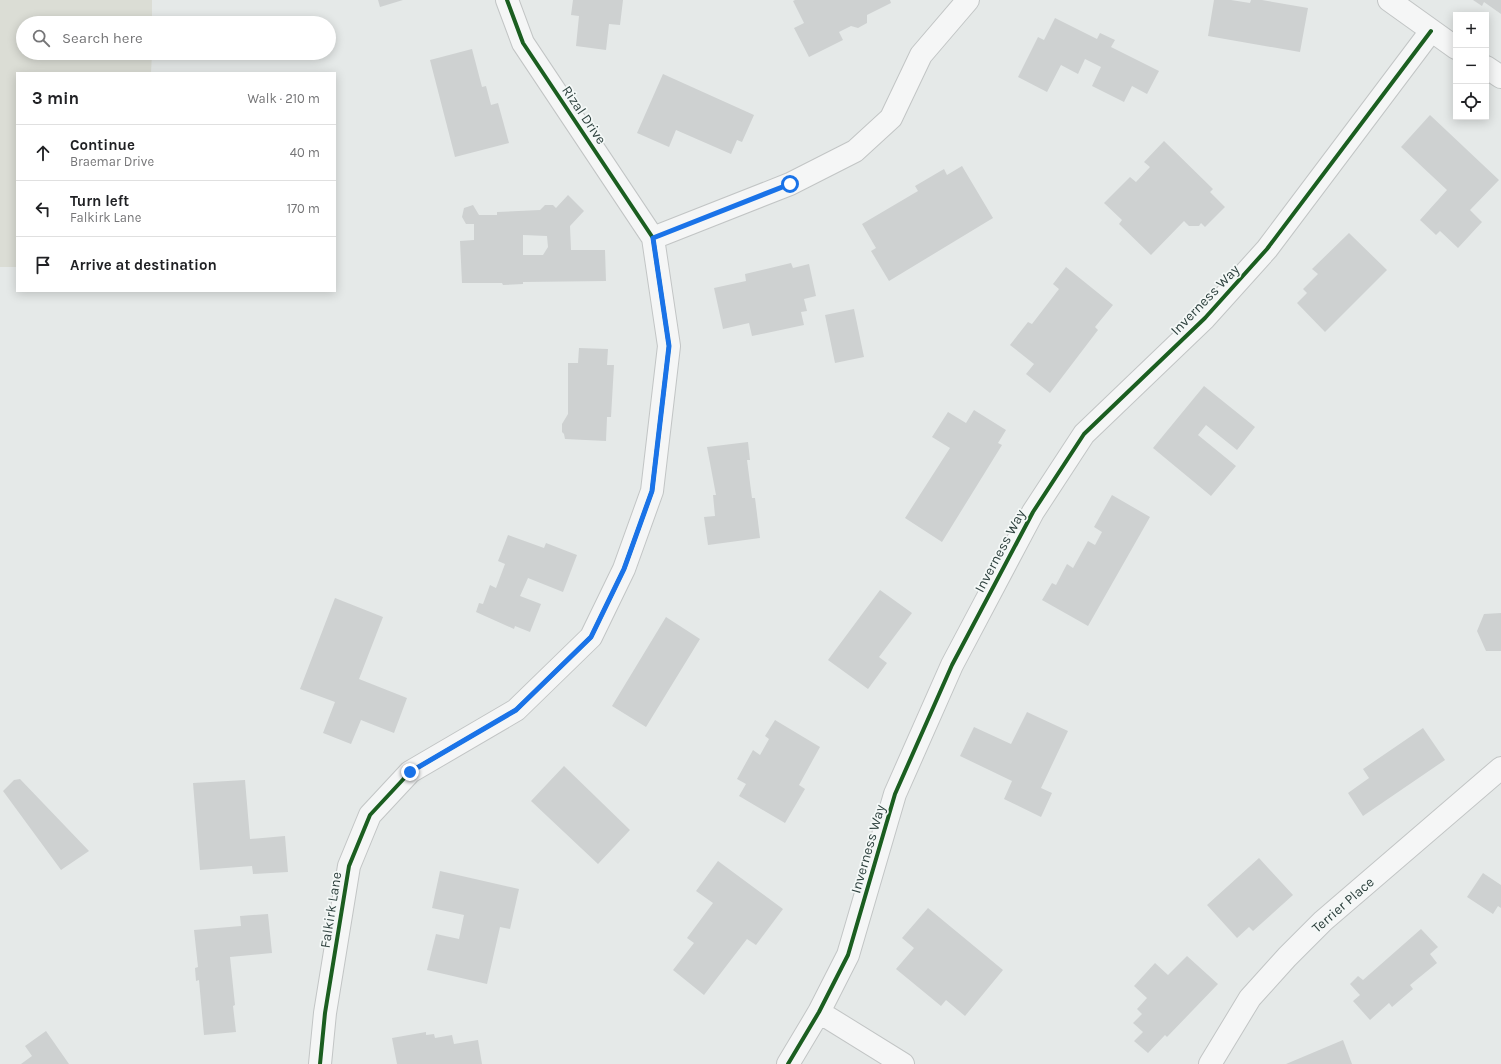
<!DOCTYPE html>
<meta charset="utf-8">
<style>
:root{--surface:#fff;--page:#f6f6f6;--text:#202124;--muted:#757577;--line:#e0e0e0}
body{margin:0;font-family:Karla,sans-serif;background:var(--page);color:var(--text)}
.controls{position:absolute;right:12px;top:12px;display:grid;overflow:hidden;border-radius:0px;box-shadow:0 2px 10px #0003}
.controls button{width:36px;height:36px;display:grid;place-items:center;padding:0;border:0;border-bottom:1px solid var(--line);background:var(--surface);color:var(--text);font:20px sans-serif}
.stop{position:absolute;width:12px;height:12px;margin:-9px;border:3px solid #1a73e8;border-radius:50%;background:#fff}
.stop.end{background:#1a73e8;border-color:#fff;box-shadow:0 1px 4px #0008}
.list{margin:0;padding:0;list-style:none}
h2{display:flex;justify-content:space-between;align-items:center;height:52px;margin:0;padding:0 16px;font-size:17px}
h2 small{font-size:13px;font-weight:400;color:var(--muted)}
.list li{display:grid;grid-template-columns:26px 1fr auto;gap:12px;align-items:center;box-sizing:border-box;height:56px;padding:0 16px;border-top:1px solid var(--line)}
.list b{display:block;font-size:15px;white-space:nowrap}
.list p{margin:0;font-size:13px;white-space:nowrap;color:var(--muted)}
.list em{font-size:13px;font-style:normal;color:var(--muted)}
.icon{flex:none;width:22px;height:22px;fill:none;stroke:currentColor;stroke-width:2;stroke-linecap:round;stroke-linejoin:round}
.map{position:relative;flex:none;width:1501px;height:1064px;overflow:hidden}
.search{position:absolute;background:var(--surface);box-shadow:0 2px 10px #0003;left:16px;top:16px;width:320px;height:44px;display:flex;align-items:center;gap:10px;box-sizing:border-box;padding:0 14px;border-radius:22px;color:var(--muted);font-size:15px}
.panel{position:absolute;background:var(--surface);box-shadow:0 2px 10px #0003;left:16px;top:72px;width:320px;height:220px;border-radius:0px}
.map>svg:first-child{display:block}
.green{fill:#dbddd5}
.building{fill:#ced1d1;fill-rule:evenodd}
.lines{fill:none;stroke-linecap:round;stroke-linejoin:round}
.minor-casing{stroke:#c2c5c5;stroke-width:24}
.minor{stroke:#f5f6f6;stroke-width:22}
.cycleway-casing{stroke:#f4f8f7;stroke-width:6}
.cycleway{stroke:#1b5e20;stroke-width:4}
.route{stroke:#1a73e8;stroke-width:5}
.labels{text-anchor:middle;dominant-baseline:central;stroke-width:3.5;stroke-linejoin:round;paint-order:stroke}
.street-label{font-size:14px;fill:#2e413e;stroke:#f4f8f7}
</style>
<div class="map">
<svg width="1501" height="1064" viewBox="0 0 1501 1064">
<rect width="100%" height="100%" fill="#e5e9e8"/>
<path class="green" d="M0 0H152V23H23V53H152L151 73H17V267H0Z"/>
<path class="building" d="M378 0H403L380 7Z
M573 0H623L620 25 609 24 606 50 576 46 579 16 571 15Z
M795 0H890L891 3 867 15V23L858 28 851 26 839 32 843 40 809 57 794 28 804 23 793 1Z
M1214 0H1231L1250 3 1251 0H1262L1308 8 1300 52 1208 36Z
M1473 0H1501V14L1484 2 1482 6Z
M1055 18 1097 39 1100 33 1115 40 1111 47 1159 71 1147 94 1132 86 1124 102 1092 86 1101 67 1085 59 1078 74 1061 65 1047 92 1018 77 1038 37 1044 40Z
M472 49 482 87 486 86 491 105 498 103 509 143 455 157 430 60Z
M663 74 754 115 742 142 737 140 731 154 676 130 669 147 637 133Z
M1430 115 1499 180 1470 210 1482 222 1458 248 1440 231 1436 235 1420 220 1447 190 1401 147Z
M1164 141 1213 189 1210 192 1225 207 1205 227 1201 223 1199 226H1189L1184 221 1151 255 1119 224 1122 220 1104 203 1130 177 1136 182 1150 167 1144 162Z
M962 166 993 218 889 281 871 251 876 248 862 224 918 191 915 186 944 169 947 175Z
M568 195 584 211 570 226 571 250H605L606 281 523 282V284L503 285 502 283H462L460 241 474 240V224H466L462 217 464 208 473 205 479 215H497V212L540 210 545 205H553L556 208ZM523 235 547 236 548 247 543 255H523Z
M1349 233 1387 270 1325 332 1297 303 1307 293 1303 289 1318 274 1312 269Z
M791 263 793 268 809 264 816 296 804 299 807 311 801 312 804 325 752 336 749 323 723 329 714 288 746 281 745 274Z
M1066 267 1113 305 1095 327 1098 330 1050 393 1026 374 1034 364 1010 345 1028 322 1032 324 1059 289 1053 284Z
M854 309 864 357 835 363 825 315Z
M579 348 608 349 607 365H614L611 417H607L606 441 565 439 564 434 562 432V424L568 414V363H578Z
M1204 386 1255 427 1237 450 1206 425 1198 435 1236 466 1211 496 1153 448Z
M974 410 1006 430 998 443 1002 445 942 542 905 518 950 448 932 437 948 412 966 423Z
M748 442 750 460H747L752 498H755L760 538 708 545 704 517 715 516 713 495H716L707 447Z
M1112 495 1150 517 1088 626 1042 600 1052 583 1056 585 1067 564 1073 568 1088 541 1095 545 1102 532 1094 527Z
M508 535 544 548 546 543 577 555 563 592 528 578 520 596 541 604 530 632 515 626 514 629 476 612 479 603 483 604 490 585 496 588 505 564 498 561Z
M880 590 912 613 879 657 887 663 868 689 828 660Z
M335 598 383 617 359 679 407 698 394 733 361 720 351 744 323 733 335 702 300 689Z
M1501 613V651H1486L1477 631 1484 614Z
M666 617 700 639 646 727 612 706Z
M1027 712 1068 731 1041 788 1052 793 1041 817 1004 799 1012 781 960 756 974 727 1011 744Z
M775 720 820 747 799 785 805 789 785 823 739 796 746 784 737 779 753 750 760 755 769 739 765 736Z
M1423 728 1445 760 1363 816 1348 793 1369 778 1363 769Z
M564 766 630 830 598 864 531 801Z
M20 779 89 851 61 870 3 791 14 780Z
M245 780 250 839 285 836 288 872 253 874 252 866 200 870 193 783Z
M1259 858 1293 895 1253 931 1249 927 1237 938 1207 905Z
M718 861 783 909 756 945 747 939 704 995 673 970 694 943 687 938 713 903 696 891Z
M440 871 519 889 510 929 500 927 487 984 427 970 436 934 459 939 464 915 432 908Z
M1483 873 1501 885V908L1498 906 1493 914 1467 897Z
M928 908 1003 970 965 1016 946 1000 941 1006 896 969 914 948 902 938Z
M268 914 272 953 230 957 235 1005 233 1006 236 1032 204 1035 199 980 196 981 195 968 198 967 194 930 241 926 240 916Z
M1421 929 1438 947 1430 954 1437 963 1410 985 1413 989 1392 1007 1389 1003 1370 1020 1353 1001 1360 995 1350 984 1358 976 1363 980Z
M1187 956 1218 984 1167 1037 1165 1035 1148 1053 1134 1041 1143 1032 1133 1023 1142 1014 1137 1009 1147 998 1134 986 1155 963 1168 975Z
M46 1031 69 1064H21L32 1056 25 1046Z
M426 1032V1035L434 1034 435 1038 452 1035 454 1044 478 1040 482 1064H397L392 1038Z
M1343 1040 1352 1064H1286Z"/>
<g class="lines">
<defs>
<path id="minor" d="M1389 0 1456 48
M1486 67 1501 77
M653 238 790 184 855 151 891 118 921 55 968 0
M819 1012 903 1064
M320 1064 325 1013 349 866 370 815 410 772 516 710 591 637 624 569 652 491 669 346 653 238 523 43 507 0
M788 1064 819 1012 848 955 895 794 952 665 1033 512 1084 434 1205 318 1267 249 1431 31
M1210 1064 1250 998 1287 957 1323 921 1501 768"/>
</defs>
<use href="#minor" class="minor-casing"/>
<use href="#minor" class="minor"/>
<defs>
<path id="cycleway" d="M320 1064 325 1013 349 866 370 815 410 772 516 710 591 637 624 569 652 491 669 346 653 238 523 43 507 0
M788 1064 819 1012 848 955 895 794 952 665 1033 512 1084 434 1205 318 1267 249 1431 31"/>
</defs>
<use href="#cycleway" class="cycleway-casing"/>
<use href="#cycleway" class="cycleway"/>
</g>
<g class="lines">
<path class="route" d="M410 772 516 710 591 637 624 569 652 491 669 346 653 238 790 184"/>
</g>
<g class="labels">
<g class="street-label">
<text transform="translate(584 115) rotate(56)">Rizal Drive</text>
<text transform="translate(1205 300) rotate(-46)">Inverness Way</text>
<text transform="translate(1000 551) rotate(-62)">Inverness Way</text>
<text transform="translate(868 849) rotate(-74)">Inverness Way</text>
<text transform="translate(1343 905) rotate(-41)">Terrier Place</text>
<text transform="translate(331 910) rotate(-81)">Falkirk Lane</text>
</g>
</g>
</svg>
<div class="controls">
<button>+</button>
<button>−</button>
<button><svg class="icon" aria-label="locate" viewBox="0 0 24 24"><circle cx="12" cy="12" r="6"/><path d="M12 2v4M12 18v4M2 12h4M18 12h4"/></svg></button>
</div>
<div class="stop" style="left:790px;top:184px"></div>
<div class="stop end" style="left:410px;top:772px"></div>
<div class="search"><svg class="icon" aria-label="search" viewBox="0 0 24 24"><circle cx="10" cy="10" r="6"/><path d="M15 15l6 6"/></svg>Search here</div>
<section class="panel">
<h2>3 min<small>Walk · 210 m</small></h2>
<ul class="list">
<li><svg class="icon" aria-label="ahead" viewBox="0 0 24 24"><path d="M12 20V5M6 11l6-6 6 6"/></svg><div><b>Continue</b><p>Braemar Drive</p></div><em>40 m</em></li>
<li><svg class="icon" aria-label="left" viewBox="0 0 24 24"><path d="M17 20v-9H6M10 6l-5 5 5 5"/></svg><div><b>Turn left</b><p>Falkirk Lane</p></div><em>170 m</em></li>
<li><svg class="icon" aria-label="arrive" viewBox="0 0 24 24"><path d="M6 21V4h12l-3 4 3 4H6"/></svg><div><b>Arrive at destination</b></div></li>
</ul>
</section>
</div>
